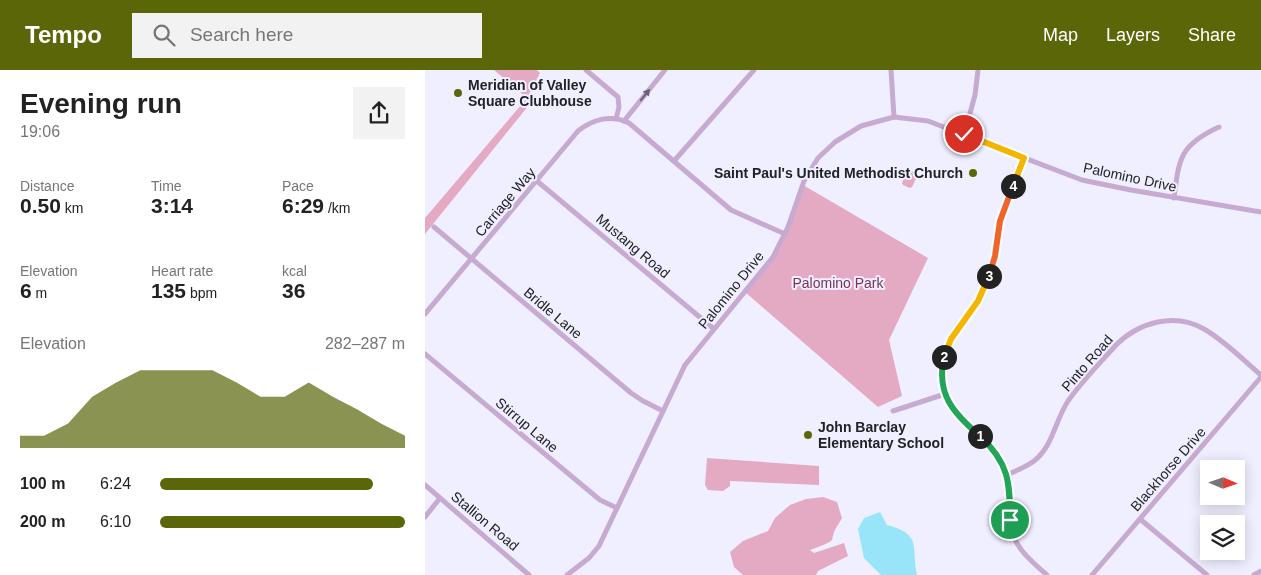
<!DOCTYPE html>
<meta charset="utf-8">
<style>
:root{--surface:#fff;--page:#f2f2f2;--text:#222;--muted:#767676;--accent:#5b6609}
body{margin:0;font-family:Arial,sans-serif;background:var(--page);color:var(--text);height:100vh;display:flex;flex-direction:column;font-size:19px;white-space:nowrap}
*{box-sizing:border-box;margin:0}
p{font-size:16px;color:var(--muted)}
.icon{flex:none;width:28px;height:28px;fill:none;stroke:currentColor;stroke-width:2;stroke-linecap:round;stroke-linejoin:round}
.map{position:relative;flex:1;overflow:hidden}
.panel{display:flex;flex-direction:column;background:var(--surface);width:425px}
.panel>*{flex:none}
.needle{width:32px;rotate:92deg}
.tools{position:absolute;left:775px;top:390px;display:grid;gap:10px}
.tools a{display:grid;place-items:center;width:45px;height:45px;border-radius:0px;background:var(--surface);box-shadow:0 2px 12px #0003;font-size:25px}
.pin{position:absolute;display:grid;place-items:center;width:42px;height:42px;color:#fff;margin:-21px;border:2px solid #fff;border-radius:50%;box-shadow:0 1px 5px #0007}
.km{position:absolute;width:25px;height:25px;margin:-12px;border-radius:50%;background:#222;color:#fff;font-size:14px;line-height:25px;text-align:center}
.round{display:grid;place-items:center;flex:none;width:52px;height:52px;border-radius:0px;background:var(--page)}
.headline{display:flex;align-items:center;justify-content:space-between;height:85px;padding:0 20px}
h1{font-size:28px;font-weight:700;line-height:38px}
.metrics{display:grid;grid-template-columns:repeat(3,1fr);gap:8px;height:85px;padding:5px 20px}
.metrics div{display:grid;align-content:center}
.metrics b{font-size:21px;font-weight:700}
.metrics small{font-size:14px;font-weight:400}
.metrics p{font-size:14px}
.chart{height:140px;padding:10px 20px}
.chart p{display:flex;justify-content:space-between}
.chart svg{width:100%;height:90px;margin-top:5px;fill:var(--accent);opacity:.7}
ul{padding:0 20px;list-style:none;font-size:16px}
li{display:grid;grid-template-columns:80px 60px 1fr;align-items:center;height:38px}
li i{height:12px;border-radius:6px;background:var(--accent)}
header{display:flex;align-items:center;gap:30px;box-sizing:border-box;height:70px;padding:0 25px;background:var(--accent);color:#fff}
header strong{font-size:24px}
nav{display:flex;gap:28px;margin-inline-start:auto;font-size:18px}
.search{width:350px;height:45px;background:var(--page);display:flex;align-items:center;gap:12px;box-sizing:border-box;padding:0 18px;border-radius:0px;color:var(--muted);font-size:19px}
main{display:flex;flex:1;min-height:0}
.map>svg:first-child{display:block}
</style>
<header>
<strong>Tempo</strong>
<div class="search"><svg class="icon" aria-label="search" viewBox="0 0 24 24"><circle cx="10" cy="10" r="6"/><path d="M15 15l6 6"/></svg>Search here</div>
<nav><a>Map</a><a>Layers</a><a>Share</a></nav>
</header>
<main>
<section class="panel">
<div class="headline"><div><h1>Evening run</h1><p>19:06</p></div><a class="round"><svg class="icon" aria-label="share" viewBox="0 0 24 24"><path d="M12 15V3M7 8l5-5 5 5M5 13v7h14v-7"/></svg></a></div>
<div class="metrics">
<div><p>Distance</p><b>0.50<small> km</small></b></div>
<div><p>Time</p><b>3:14</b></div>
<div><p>Pace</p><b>6:29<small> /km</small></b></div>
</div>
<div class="metrics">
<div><p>Elevation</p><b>6<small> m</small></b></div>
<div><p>Heart rate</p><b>135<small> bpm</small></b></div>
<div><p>kcal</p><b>36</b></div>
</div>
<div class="chart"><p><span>Elevation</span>282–287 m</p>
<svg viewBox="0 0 160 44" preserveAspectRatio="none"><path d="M0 44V38L10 38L20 32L30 19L40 12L50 6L60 6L70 6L80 6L90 12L100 19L110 19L120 12L130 19L140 25L150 32L160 38V44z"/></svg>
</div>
<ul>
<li><b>100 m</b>6:24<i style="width:87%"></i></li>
<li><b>200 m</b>6:10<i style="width:100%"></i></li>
</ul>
</section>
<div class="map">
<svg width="836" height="505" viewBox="0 0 836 505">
<rect width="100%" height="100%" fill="#efefff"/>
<g fill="#e4aac4">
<path d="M69 0H112L115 3 102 28 104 35 0 164V148L102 28Z"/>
<path d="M483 99 493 104 487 117 485 118 478 115 477 113Z"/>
<path d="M378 115 503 188 464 270 477 326 453 337 320 222 348 187Z"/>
<path d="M282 388 394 396V415L305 411V416L298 421 283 420 280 415Z"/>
<path d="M398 427 412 432 417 448C415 452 411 457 409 462 409 463 407 469 407 470 405 473 388 479 385 480L389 483 419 473 423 486 393 501 391 505H318L309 497 305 482 318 471 343 461 350 448 365 435 381 429Z"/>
</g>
<path fill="#98e5fa" d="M455 442 462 455C498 464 486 478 492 505H456L439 488 433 459 439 448Z"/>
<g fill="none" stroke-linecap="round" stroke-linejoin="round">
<g stroke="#c7aad1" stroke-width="5">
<path d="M161 0 193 27 194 37 191 49"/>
<path d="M466 0 469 47"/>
<path d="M199 51 240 0"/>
<path d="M539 65 550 25 553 0"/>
<path d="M599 88C591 109 580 130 575 151 571 171 571 192 563 210 558 221 553 231 547 241 538 256 524 267 519 285 516 297 516 310 519 322 529 355 566 367 579 399 586 417 583 432 585 451 587 476 605 490 622 505"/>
<path d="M249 91 329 0"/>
<path d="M112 111 289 259"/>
<path d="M749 128C754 88 755 75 794 57"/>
<path d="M9 157 206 323 218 331 238 341"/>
<path d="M0 244 153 61C168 49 187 44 204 53L306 140 360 164"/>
<path d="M0 284 157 415 175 430 192 438"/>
<path d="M468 341 520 324"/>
<path d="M581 405C591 401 601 397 609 391 628 376 630 351 643 331 657 311 675 293 691 275 714 252 750 242 779 259 800 271 818 290 836 305"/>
<path d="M0 415 104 505"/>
<path d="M0 447 15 428"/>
<path d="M715 449 782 505"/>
<path d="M142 505 164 488 174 476 260 295 348 187 363 157 379 111 393 88 410 72 436 56 469 47 503 51 657 110 706 120 836 142"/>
<path d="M667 505 836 307"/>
<path d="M829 505 836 501"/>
</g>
</g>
<defs><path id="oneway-solid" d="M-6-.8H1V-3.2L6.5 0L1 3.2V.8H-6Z" transform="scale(1.25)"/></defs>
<use fill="#6c5f73" href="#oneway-solid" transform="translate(220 25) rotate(-51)"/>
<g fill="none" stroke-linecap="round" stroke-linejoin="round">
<g stroke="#fff" stroke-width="10">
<path id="split-1" d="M555 366C584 393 585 412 585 450"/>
</g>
<g stroke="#fff" stroke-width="10">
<path id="split-2" d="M519 287C511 324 528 343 555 366"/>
</g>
<g stroke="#fff" stroke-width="10">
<path id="split-3" d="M519 287 526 269 553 231 564 206"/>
</g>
<g stroke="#fff" stroke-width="10">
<path id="split-4" d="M564 206 570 186 575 151 588 116"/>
</g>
<g stroke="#fff" stroke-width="10">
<path id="split-5" d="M539 64 599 88 588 116"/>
</g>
<use href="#split-1" stroke="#22a559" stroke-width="6"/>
<use href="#split-2" stroke="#22a559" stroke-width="6"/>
<use href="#split-3" stroke="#f5b400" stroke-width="6"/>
<use href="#split-4" stroke="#f0652b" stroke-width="6"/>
<use href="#split-5" stroke="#f5b400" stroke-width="6"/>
</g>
<g fill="#5b6609" stroke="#efefff" stroke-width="2">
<circle cx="33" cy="23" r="5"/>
<circle cx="548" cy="103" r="5"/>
<circle cx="383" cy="365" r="5"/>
</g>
<g text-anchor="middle" stroke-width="4" stroke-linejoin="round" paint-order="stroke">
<g font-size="14" font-weight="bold" fill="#212227" stroke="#efefff" text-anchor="start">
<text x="43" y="20">Meridian of Valley<tspan x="43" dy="16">Square Clubhouse</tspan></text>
<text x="538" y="108" text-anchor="end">Saint Paul's United Methodist Church</text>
<text x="393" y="362">John Barclay<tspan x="393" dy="16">Elementary School</tspan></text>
</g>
<g font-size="14" fill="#212227" stroke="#efefff">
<text transform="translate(705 107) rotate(12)" y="5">Palomino Drive</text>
<text transform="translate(80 132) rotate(-50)" y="5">Carriage Way</text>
<text transform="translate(208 176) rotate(40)" y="5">Mustang Road</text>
<text transform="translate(306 220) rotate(-51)" y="5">Palomino Drive</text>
<text transform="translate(128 243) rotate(40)" y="5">Bridle Lane</text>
<text transform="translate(662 293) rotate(-49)" y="5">Pinto Road</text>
<text transform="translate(102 355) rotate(40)" y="5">Stirrup Lane</text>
<text transform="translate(743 399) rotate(-49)" y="5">Blackhorse Drive</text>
<text transform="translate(60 451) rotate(40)" y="5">Stallion Road</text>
</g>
<g font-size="14" fill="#7d3359" stroke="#efefff">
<text x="413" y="218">Palomino Park</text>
</g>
</g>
</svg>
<div class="tools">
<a><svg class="needle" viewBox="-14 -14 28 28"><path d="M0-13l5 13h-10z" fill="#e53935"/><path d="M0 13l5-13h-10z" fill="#767676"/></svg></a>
<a><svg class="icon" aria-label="layers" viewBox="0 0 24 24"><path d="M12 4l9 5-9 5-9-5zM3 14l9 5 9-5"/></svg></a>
</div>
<div class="pin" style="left:585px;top:450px;background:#1e9e55"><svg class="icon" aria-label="arrive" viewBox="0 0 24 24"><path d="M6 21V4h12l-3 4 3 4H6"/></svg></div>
<div class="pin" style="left:539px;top:64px;background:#d93025"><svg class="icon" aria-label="check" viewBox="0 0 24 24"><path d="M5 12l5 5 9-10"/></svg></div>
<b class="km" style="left:555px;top:366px">1</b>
<b class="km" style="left:519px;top:287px">2</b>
<b class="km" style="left:564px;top:206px">3</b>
<b class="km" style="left:588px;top:116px">4</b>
</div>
</main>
